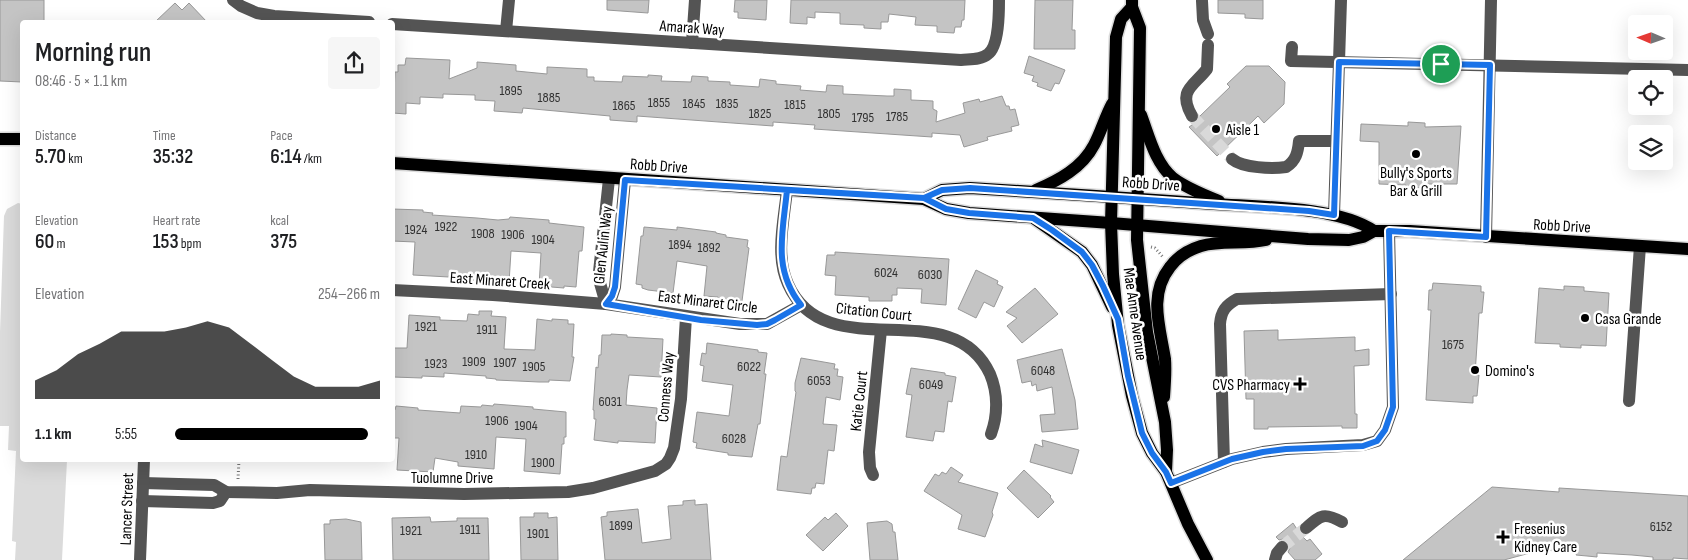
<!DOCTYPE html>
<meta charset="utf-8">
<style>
:root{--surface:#fff;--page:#f6f6f6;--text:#202124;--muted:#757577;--accent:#000}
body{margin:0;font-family:"Sofia Sans Condensed",sans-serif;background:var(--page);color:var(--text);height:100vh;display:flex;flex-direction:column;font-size:19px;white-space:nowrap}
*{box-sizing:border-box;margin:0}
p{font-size:16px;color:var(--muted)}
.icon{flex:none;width:28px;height:28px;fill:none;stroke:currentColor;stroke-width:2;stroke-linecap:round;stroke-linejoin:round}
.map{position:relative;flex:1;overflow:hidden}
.sheet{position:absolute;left:20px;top:20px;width:375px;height:442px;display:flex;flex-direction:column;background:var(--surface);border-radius:5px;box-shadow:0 5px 20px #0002}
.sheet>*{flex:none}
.needle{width:32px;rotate:272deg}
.controls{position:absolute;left:1628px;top:15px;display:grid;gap:10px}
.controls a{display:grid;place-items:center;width:45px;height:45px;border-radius:5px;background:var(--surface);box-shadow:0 5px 20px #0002;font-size:25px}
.pin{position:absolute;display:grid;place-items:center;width:42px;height:42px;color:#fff;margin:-21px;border:2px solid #fff;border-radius:50%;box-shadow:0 1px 5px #0007}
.round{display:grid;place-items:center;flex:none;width:52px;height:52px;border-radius:5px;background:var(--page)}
.overview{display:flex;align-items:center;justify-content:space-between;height:85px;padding:0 15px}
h1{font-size:28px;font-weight:600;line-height:38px}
.metrics{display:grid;grid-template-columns:repeat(3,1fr);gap:8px;height:85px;padding:5px 15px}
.metrics div{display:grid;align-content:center}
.metrics b{font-size:21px;font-weight:600}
.metrics small{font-size:14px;font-weight:400}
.metrics p{font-size:14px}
.chart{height:140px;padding:10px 15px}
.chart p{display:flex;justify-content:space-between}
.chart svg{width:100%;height:90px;margin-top:5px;fill:var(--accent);opacity:.7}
ul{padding:0 15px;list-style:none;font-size:16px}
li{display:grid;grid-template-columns:80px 60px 1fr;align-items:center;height:38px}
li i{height:12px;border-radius:6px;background:var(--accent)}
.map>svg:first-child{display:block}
</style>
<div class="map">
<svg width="1688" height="560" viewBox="0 0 1688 560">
<rect width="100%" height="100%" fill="#fff"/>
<path fill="#dbdbdb" d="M18 203 22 204V460H67L62 560H15L16 542 12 541 16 451 8 450 9 426H0V332L4 216 7 209Z"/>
<g fill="#c4c4c4" stroke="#989898">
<path d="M0 0H44V22H22V82L0 81Z"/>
<path d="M607 0H649L648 13 607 10Z"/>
<path d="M735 0H767L766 20 738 18V12H734Z"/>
<path d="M791 0H965L964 20H962L961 27H955L954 33 937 32V26L915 25 916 17 889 14 888 22H881V29L864 28V25L840 24V13L815 12V18L807 17V24L790 23Z"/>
<path d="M1035 0H1073L1072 30H1075V49H1034Z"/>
<path d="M1218 0H1263V19L1245 18V14L1218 13Z"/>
<path d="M175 3 182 10 189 3 207 22H155Z"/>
<path d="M1029 56 1065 70 1059 84 1055 83 1051 91 1037 86 1038 83 1032 81 1034 76 1024 73Z"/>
<path d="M406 58 450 60 449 79 477 68V62L516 65V71L547 74V67L587 69V77H594V81L622 82 623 76 648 77V75L662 76 661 81 691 82 692 76 708 77V81L730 82V85L759 87 760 79 776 81V84L801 86 800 90 826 92 827 85 843 86V94L887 96H894V89L911 90V100L933 101V109L937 111 936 122 965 113 963 103 979 99 980 102 1002 96 1006 106H1009L1010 110 1015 109 1019 125 1011 127 1012 131 987 137 988 140 964 147 960 135 932 133V137L814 129 815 125 773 122V126L637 116V122L610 120V116L523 108 522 113 494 111 495 101 475 100V95L443 94V98L420 97V104L406 103V114L393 113 395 72H398V65H405Z"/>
<path d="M1246 66H1269L1285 82 1284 104 1264 123 1258 116 1217 156 1189 127 1198 121 1200 116 1230 87 1227 84Z"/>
<path d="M1408 122 1425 123V127L1461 126 1457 184H1424V188H1406V185L1379 184V142L1360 141 1361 124 1408 126Z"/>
<path d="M392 209 423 210V212L433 213 432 215 477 218 498 220 509 219 510 217 549 220V223L584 227 582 251H579L576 287 564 286V288L539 286 541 253 511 251 509 283 473 280V276L449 275V277L413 275 415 242 392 241Z"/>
<path d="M644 227 677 230V227L716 232V233L726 235V237L748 240 747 247 749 248 742 301 717 300 718 297 704 296 707 266 677 261 673 293 648 290 642 288V285L636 284 641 236H643Z"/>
<path d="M835 252 949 259 946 305 921 303 922 289 897 288V295H892V301H869V297L835 295 836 276 825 275 827 255H835Z"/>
<path d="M976 270 998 281 997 284 1003 287 994 307 984 302 976 318 958 309Z"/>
<path d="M1433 283 1481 286V292H1484L1482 313H1479L1475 375H1479L1477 396H1473V403L1426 400 1431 310H1428L1429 290H1432Z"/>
<path d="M1564 286 1584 287V291L1609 293 1606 346 1581 345V348L1560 347V344L1535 343 1539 288 1564 290Z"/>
<path d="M1035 288 1058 314 1022 343 1007 326 1017 318 1006 312Z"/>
<path d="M479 311H492L491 316 506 317 504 349 535 350 537 319 552 321V319L568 320V324H574L572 357H574L570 381 549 380V382H539L496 380V379L486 378V376L444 373V377L422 376V378L393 377 392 348H407L409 315 440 317V320L467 321 468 314 479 315Z"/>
<path d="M1278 330V340L1355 337V351L1369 349V365L1354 366 1355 414H1357V428H1342V426L1268 427V429H1254V399H1246L1244 331Z"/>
<path d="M611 334 627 335V337L663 339 661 377 629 375 627 390 626 405 657 408 655 443 618 441V443L594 440 596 419H594V410H593L596 367 598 368 599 355H601L602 335H611Z"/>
<path d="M707 343 758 350V352L767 353 764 374H766L760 424H758L752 457 728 455V453L696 448 697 443 693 442 697 412 729 416 733 385 702 381 704 366 700 365 702 353 706 354Z"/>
<path d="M1062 349 1075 400 1078 429 1042 432 1040 415 1055 414 1052 387 1037 391 1036 384 1032 386 1031 381 1022 383 1017 360Z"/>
<path d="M801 358 835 364 834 369H838L837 376 843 377 840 400 826 397 823 424 837 425 834 451 828 450 824 484 816 483 815 488H812L811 494 777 490 781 456 787 457 796 392 795 391V383Z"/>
<path d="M911 368 945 373V375L956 377 952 402 948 401 944 432 935 431 933 441 906 437 912 395 906 394Z"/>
<path d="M494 404 533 407V409L566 412V437H564V444H562L560 474 524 471 526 439 496 437 494 469 458 466V462L435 458 433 472 397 470 399 438H392V409L395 410 396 406 418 408V410L460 413 461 406 481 407 482 405 493 406Z"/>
<path d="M1042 440 1079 450 1072 474 1030 462 1035 444 1043 447Z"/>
<path d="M951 467 963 475 958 482 998 493 992 512 993 515 985 537 958 529 962 515 924 491 935 474 939 476 942 472 946 474Z"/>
<path d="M1024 470 1051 496 1050 497 1054 502 1038 518 1007 488Z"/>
<path d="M1492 487 1559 492V488L1688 496V559L1673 558V560H1653V557L1632 555 1597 553V557L1587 556 1576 555 1577 552 1541 550 1540 553H1530L1504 560H1403Z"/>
<path d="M695 500V505L707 504 711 560H605L601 517 607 516V512L638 509 642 543 671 539 668 506 683 505V501Z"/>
<path d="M534 513H548V518L557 517 558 560H521L520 517H534Z"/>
<path d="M836 513 848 526 823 551 806 535 825 517 828 520Z"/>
<path d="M430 517 431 522 457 521V518H488L489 560H393L392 518Z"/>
<path d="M346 519 361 522 362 560H325L324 524H330V520Z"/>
<path d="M887 521 892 524 893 532H895L898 560H870L867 523Z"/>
<path d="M1293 523 1300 534 1307 541 1310 539 1322 554 1315 560H1295L1288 552 1290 548 1288 541 1283 539 1279 540 1276 537Z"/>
</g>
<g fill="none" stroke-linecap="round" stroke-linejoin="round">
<g stroke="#d9d9d9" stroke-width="12" stroke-dasharray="12 6" stroke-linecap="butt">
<path d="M1192 116 1232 159"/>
<path d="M1282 547 1306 528"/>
</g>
<g stroke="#dbdbdb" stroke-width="15">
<g id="major">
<path d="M1132 1V7L1140 28 1137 240 1147 332 1165 422 1167 450 1166 472"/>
<path d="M1132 7 1121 19 1116 37 1111 223 1113 274 1118 325 1132 396 1142 433 1152 453 1166 472 1188 524 1207 560"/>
<path d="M1141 115C1149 136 1155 163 1173 178 1186 188 1204 195 1219 201"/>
<path d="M0 139H22"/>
<path d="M392 163 924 199 946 209 969 213 1111 223 1308 239 1349 240 1363 237 1374 231H1410L1688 249"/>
<path d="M1036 190C1059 180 1082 168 1094 145 1101 132 1105 117 1112 104"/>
<path d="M924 199 942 190 970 188C1051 193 1133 198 1214 204 1258 207 1338 206 1374 231"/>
<path d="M1035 219 1082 252 1092 265 1112 307"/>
<path d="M1164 397C1165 384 1166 371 1165 359 1160 327 1148 295 1170 267 1178 256 1188 250 1201 246 1222 240 1244 245 1266 240"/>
</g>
</g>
<g stroke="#767676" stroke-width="3" stroke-dasharray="1 2.5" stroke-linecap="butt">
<path d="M1151 247 1155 248 1163 257"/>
<path d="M238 479 239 460"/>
</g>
<g stroke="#545454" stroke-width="12">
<path d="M233 0 241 6 257 13 274 16 369 22"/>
<path d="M1202 1 1203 20 1208 34"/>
<path d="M392 24 961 60C970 59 981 60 988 54 999 46 999 12 999 0"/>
<path d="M506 31 509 0"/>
<path d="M692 43 695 0"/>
<path d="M1292 47 1291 61 1688 70"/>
<path d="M1192 116C1177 90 1194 86 1207 69L1208 45"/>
<path d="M1232 159C1243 168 1272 169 1286 167 1296 161 1298 152 1299 141H1336"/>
<path d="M787 190C784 220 775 256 788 284 826 370 951 290 990 374 998 393 998 415 991 434"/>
<path d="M1334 215 1341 0"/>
<path d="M1486 237 1491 0"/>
<path d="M392 290 493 295 606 304 740 324H767L801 305"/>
<path d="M606 304 612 296 615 287 625 180"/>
<path d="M606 304 600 283 599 272 609 179"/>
<path d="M1629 401 1640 246"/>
<path d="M1224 462 1220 324C1221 311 1226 305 1237 299L1391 294"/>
<path d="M873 475 870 468 869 452 881 330"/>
<path d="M143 483 214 485 226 492 277 493 310 490 464 494 568 492 593 488 655 471 666 464 670 458 674 448 681 399 686 317"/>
<path d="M1171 483 1232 459 1263 452 1286 449 1363 445 1377 441 1385 430 1393 407 1389 231"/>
<path d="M142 501 213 503 220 501 226 492"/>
<path d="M1306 528C1321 515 1324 512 1342 522"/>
<path d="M140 560 144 460"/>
<path d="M1275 560 1277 553 1282 547"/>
</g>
<use href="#major" stroke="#000" stroke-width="12"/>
</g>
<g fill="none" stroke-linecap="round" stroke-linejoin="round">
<g stroke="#fff" stroke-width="10">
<path id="route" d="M1441 64 1339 62 1334 215 1309 211 970 188 942 190 924 198 625 180 615 287 612 296 606 304 701 320 757 325 767 324 775 320 801 305C772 269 783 232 787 190L924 198 946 209 969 213 1033 218 1052 230 1082 252 1092 265 1103 286 1118 319 1128 376 1142 433 1152 453 1166 472 1171 483 1232 459 1263 452 1286 449 1363 446 1377 441 1385 430 1393 407 1389 231 1486 237 1490 65 1441 64"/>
</g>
<use href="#route" stroke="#1a73e8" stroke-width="6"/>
</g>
<g fill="#000" stroke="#fff" stroke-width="2">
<circle cx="1216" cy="129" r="5"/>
<circle cx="1416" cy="154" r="5"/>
<circle cx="1585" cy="318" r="5"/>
<circle cx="1475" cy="370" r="5"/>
<path d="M1297.5 376.5h5v5h5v5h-5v5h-5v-5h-5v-5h5z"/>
<path d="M1500.5 529.5h5v5h5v5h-5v5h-5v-5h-5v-5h5z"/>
</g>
<g text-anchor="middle" stroke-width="5" stroke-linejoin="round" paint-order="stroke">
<g font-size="14" fill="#313131">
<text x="511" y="95">1895</text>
<text x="549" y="102">1885</text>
<text x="659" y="107">1855</text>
<text x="694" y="108">1845</text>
<text x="727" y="108">1835</text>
<text x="795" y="109">1815</text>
<text x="624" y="110">1865</text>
<text x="760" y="118">1825</text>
<text x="829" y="118">1805</text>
<text x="897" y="121">1785</text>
<text x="863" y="122">1795</text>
<text x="446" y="231">1922</text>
<text x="416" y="234">1924</text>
<text x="483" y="238">1908</text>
<text x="513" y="239">1906</text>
<text x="543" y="244">1904</text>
<text x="680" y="249">1894</text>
<text x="709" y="252">1892</text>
<text x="886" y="277">6024</text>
<text x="930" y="279">6030</text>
<text x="426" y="331">1921</text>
<text x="487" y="334">1911</text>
<text x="1453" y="349">1675</text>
<text x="474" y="366">1909</text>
<text x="505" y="367">1907</text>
<text x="436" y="368">1923</text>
<text x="534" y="371">1905</text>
<text x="749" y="371">6022</text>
<text x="1043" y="375">6048</text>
<text x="819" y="385">6053</text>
<text x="931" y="389">6049</text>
<text x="610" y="406">6031</text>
<text x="497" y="425">1906</text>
<text x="526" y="430">1904</text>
<text x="734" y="443">6028</text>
<text x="476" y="459">1910</text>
<text x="543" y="467">1900</text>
<text x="621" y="530">1899</text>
<text x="1661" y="531">6152</text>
<text x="470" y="534">1911</text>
<text x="411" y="535">1921</text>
<text x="538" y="538">1901</text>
</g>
<g font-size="16" fill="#000" stroke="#fff">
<text transform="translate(692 27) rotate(4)" y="6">Amarak Way</text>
<text transform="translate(659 165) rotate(4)" y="6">Robb Drive</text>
<text transform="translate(1151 183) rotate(4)" y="6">Robb Drive</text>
<text transform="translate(1562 225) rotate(3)" y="6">Robb Drive</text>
<text transform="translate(602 245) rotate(-84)" y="6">Glen Aulin Way</text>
<text transform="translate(500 280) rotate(4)" y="6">East Minaret Creek</text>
<text transform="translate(708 301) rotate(7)" y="6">East Minaret Circle</text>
<text transform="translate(874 311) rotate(6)" y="6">Citation Court</text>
<text transform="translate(1136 314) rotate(82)" y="6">Mae Anne Avenue</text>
<text transform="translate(665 387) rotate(-85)" y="6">Conness Way</text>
<text transform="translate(858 401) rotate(-84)" y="6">Katie Court</text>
<text x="452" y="483">Tuolumne Drive</text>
<text transform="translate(126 509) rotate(-88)" y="6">Lancer Street</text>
</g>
<g font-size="16" fill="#000" stroke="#fff" text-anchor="start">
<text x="1226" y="135">Aisle 1</text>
<text x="1416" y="178" text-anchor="middle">Bully's Sports<tspan x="1416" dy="18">Bar &amp; Grill</tspan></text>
<text x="1595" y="324">Casa Grande</text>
<text x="1485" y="376">Domino's</text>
<text x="1290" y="390" text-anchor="end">CVS Pharmacy</text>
<text x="1514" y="534">Fresenius<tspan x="1514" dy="18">Kidney Care</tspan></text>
</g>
</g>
</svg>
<div class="controls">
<a><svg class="needle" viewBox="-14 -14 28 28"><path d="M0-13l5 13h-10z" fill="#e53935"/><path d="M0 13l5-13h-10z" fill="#757577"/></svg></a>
<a><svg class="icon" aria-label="locate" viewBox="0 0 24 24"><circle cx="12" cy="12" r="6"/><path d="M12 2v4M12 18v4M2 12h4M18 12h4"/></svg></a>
<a><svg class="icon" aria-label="layers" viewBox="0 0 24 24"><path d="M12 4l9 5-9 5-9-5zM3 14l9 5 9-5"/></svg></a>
</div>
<div class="pin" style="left:1441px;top:64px;background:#1e9e55"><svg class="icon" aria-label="arrive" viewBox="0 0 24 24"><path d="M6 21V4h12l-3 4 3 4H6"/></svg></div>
<section class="sheet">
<div class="overview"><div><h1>Morning run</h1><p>08:46 · 5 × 1.1 km</p></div><a class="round"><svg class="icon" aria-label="share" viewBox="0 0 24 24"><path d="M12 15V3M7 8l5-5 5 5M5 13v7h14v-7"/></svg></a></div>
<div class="metrics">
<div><p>Distance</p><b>5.70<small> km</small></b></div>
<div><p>Time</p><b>35:32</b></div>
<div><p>Pace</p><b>6:14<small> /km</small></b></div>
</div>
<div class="metrics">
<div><p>Elevation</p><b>60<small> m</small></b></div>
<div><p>Heart rate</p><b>153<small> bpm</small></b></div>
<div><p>kcal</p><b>375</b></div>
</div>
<div class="chart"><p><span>Elevation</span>254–266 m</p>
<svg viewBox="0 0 160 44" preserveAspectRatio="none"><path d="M0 44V35L10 30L20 22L30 17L40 11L50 11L60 11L70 9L80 6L90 9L100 17L110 25L120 33L130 38L140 38L150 38L160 35V44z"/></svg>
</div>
<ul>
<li><b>1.1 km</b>5:55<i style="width:94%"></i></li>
</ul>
</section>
</div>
